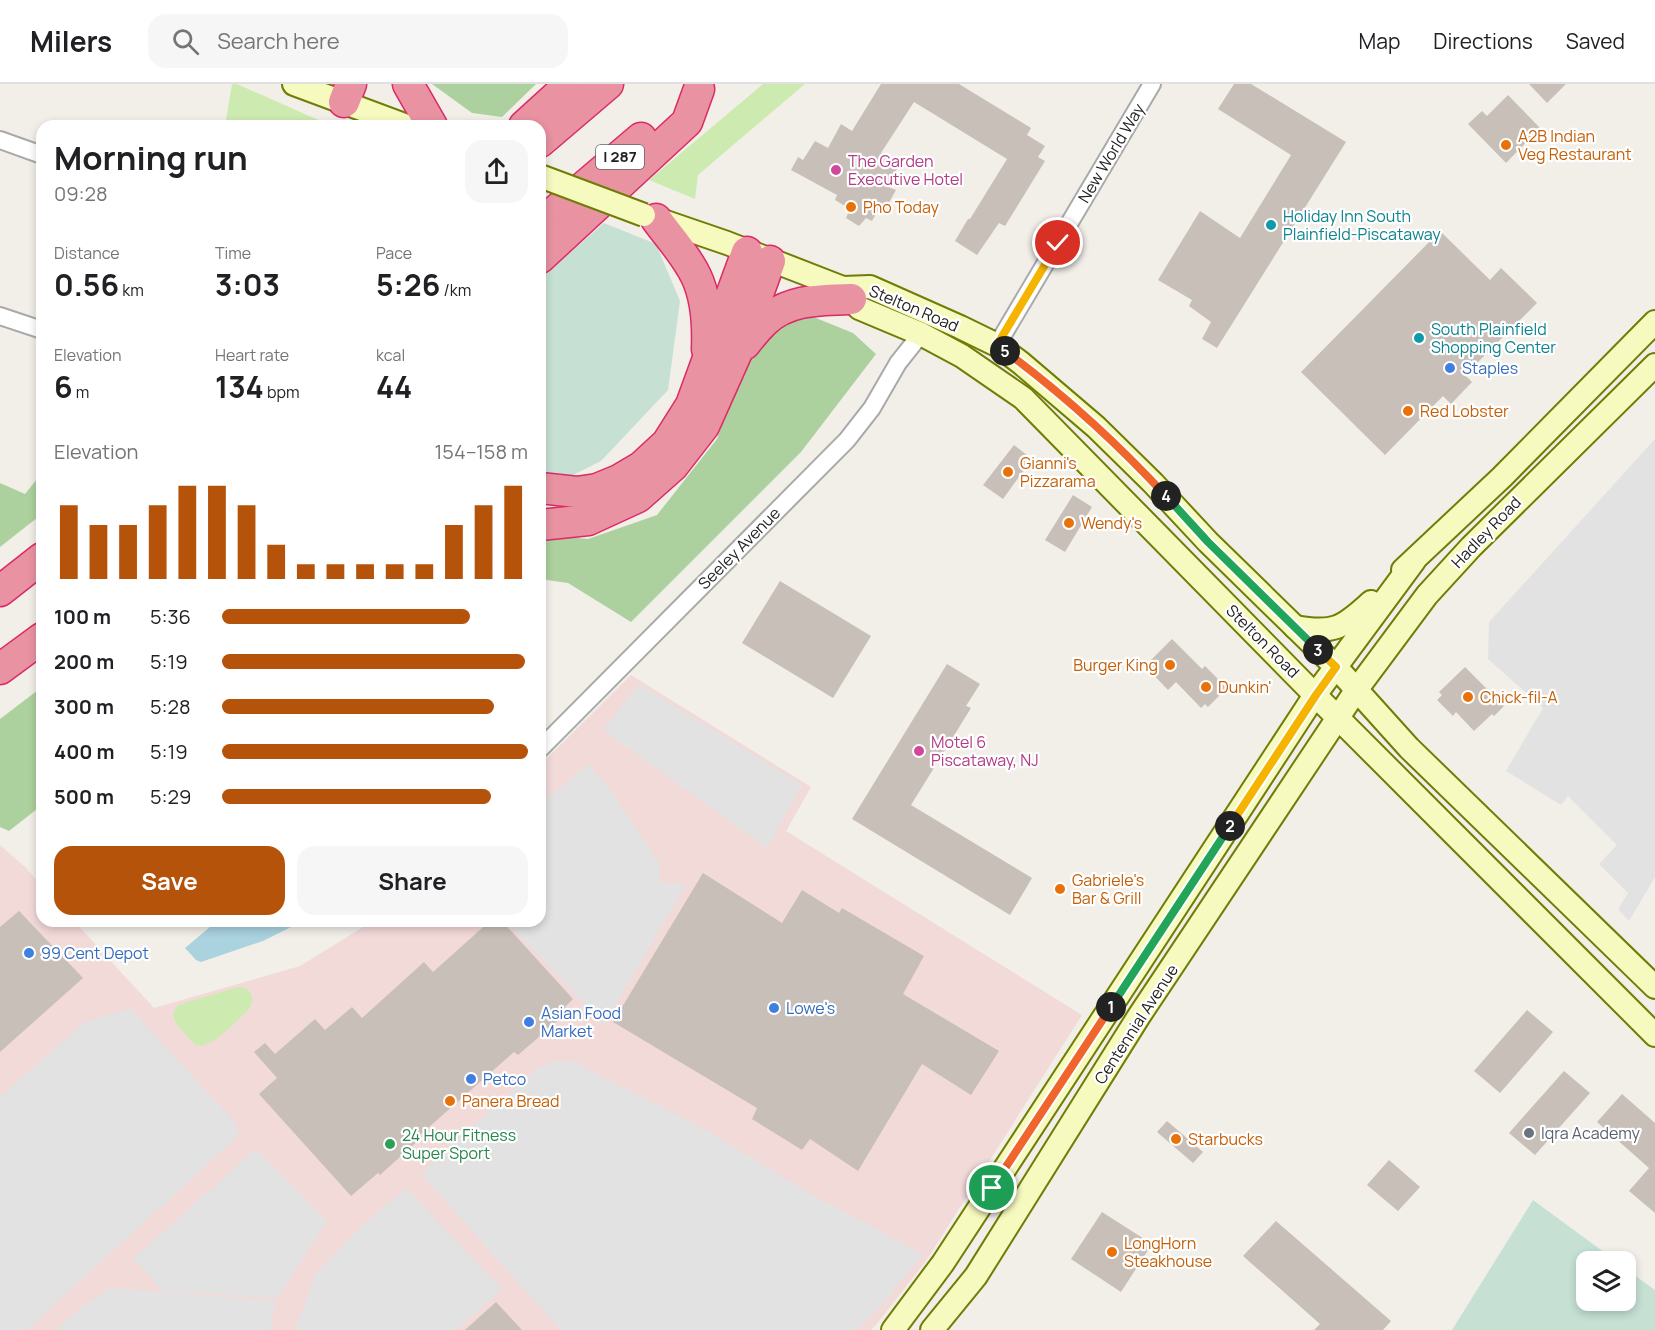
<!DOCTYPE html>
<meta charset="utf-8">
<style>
:root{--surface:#fff;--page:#f6f6f6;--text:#202124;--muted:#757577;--line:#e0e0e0;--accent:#b45309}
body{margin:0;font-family:Manrope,sans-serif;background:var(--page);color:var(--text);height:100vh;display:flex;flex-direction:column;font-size:22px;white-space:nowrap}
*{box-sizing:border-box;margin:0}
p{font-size:20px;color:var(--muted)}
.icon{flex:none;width:33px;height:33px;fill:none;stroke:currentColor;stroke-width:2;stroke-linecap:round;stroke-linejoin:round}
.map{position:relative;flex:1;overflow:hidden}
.panel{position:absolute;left:36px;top:36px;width:510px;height:807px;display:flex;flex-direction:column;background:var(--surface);border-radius:18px;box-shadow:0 3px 9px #0003}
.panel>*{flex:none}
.fabs{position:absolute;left:1576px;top:1167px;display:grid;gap:12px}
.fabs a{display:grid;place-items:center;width:60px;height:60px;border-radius:12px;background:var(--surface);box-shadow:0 3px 9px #0003;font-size:30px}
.pin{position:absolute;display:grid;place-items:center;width:51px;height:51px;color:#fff;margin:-26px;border:3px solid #fff;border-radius:50%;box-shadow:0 2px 6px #0007}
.km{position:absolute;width:30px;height:30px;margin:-15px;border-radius:50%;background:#222;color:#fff;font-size:16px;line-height:30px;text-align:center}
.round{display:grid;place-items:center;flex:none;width:63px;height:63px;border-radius:18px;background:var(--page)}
.summary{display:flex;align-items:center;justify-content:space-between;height:102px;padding:0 18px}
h1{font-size:33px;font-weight:700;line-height:45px}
.metrics{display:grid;grid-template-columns:repeat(3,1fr);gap:9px;height:102px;padding:6px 18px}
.metrics div{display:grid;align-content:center}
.metrics b{font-size:30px;font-weight:700}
.metrics small{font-size:16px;font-weight:400}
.metrics p{font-size:16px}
.chart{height:168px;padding:12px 18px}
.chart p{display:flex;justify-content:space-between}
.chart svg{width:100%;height:108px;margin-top:6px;stroke:var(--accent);stroke-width:6}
.primary-button{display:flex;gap:12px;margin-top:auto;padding:12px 18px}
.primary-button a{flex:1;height:69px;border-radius:18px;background:var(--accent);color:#fff;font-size:24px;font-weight:700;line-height:69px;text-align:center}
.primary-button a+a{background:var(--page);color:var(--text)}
ul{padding:0 18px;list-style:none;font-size:20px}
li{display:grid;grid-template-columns:96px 72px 1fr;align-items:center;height:45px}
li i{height:15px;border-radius:8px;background:var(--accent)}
header{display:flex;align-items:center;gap:36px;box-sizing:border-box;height:84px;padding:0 30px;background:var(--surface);border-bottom:2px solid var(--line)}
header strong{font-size:28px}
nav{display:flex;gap:33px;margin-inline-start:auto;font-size:21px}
.search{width:420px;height:54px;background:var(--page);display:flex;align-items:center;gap:15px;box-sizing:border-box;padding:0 21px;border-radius:18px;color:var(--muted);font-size:22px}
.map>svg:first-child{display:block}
</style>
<header>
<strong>Milers</strong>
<div class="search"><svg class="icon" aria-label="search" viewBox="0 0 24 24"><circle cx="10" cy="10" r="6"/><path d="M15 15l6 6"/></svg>Search here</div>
<nav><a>Map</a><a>Directions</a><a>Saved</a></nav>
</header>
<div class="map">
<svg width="1655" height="1246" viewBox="0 0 1655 1246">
<rect width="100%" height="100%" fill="#f2efe9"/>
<path fill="#f2dad9" d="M631 591 811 703 786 747 1082 931 926 1177 876 1241 871 1246H0V761L26 784 42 802V837H74L154 924 300 882 360 845 370 837H540V681Z"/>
<g fill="#cdebb0">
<path d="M232 0H237L332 42H225Z"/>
<path d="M763 0H805L698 91 695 115 649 96Z"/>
<path d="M238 903C251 903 256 914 249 925 237 936 212 966 196 961 186 951 161 931 181 920Z"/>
</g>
<g fill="#add19e">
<path d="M432 0H536L502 33 472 29Z"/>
<path d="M811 232 853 249 876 270 801 368 631 538 568 499 540 495V450L588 455 657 431 717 355 745 278 777 242Z"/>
<path d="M42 389V430L0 463V399L25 410Z"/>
<path d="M42 603V648L36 654 37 725 9 747 0 743V635Z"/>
</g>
<g fill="#c6e0d4">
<path d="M604 139 656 160 680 217 668 306 601 377 569 393 540 388V195Z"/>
<path d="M1533 1116 1616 1177 1587 1178V1216H1626V1185L1655 1206V1246H1452Z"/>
</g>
<g fill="#e2e2e2">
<path d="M1655 355V793L1629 837 1618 825 1628 809 1599 780 1617 761 1568 712 1561 721 1506 687 1543 624 1488 575 1489 538Z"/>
<path d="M639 600 802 701 767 764 603 646Z"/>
<path d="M589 680 609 704 660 780 659 799 686 800 604 941 506 837H540V721Z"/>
<path d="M131 925 236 1040 238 1052 27 1246H0V1012L85 938Z"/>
<path d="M553 977H572L706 1046 812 1111 923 1170 884 1218 857 1246H561L422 1091 430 1080 537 985Z"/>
<path d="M256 1065 327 1137 277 1214 163 1207 133 1175Z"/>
<path d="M406 1104 502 1205 457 1246H295L316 1189 363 1141Z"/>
<path d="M111 1204 276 1217 270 1246H55L83 1222Z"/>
</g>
<path fill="#aad3df" d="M217 837H303L263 857 201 878 196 876 185 864Z"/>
<g fill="#c7bfb8">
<path d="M881 0H959L1031 44 1027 51 1045 62 1038 73 1045 77 1005 142 999 139 977 171 955 157 968 135H970L1007 75 914 18 881 69 889 73 884 79 897 85 886 102 896 106 882 131 877 128 872 137 866 134 859 142 846 134 850 125 835 116 837 111 791 86 798 73 803 76 815 57 828 64 841 40 852 47Z"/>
<path d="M1234 0H1251L1346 58 1217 264 1202 255 1211 238 1189 222 1192 216 1158 196 1200 127 1240 154 1291 71 1218 25Z"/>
<path d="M1529 0H1566L1547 19Z"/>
<path d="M1508 11 1540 44 1506 79 1468 40 1482 27 1487 32Z"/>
<path d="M1440 147 1490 196 1501 184 1537 219 1465 291 1472 298 1451 320 1443 312 1385 371 1301 288Z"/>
<path d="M1014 361 1032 375 1003 415 983 401Z"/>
<path d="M1073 411 1092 423 1065 468 1045 456Z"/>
<path d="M780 497 871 552 833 614 742 559Z"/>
<path d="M1172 555 1202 585 1205 582 1227 604 1208 623 1205 620 1201 624 1176 598 1168 606 1145 582Z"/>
<path d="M947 580 980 600 966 622 971 624 911 721 1032 794 1010 831 852 735Z"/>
<path d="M1465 583 1504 622 1494 632 1492 630 1474 647 1456 628 1453 632 1437 616 1442 611 1439 608Z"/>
<path d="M703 789 782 839 802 806 839 829 842 824 924 872 903 910 999 967 971 1011 922 980 858 1087 810 1055 802 1066 752 1035 757 1024 613 938Z"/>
<path d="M19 827 83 894 0 968V843Z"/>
<path d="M490 837H502L573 915 565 923 569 927 518 971 514 968 420 1051 422 1053 380 1091 378 1089 351 1112 259 1010 277 994 254 968 265 959 275 970 315 935 325 946 352 923 362 934 424 878 433 888Z"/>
<path d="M1527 926 1553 948 1500 1009 1474 987Z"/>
<path d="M1564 987 1590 1009 1535 1071 1509 1049Z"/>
<path d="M1622 1010 1655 1039V1129L1629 1107 1649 1084 1597 1038Z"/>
<path d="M1167 1037 1203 1068 1193 1079 1157 1048Z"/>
<path d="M1389 1076 1420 1103 1398 1127 1367 1101Z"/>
<path d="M1102 1128 1152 1160 1121 1208 1071 1175Z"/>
<path d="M1276 1137 1391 1237 1383 1246H1314L1320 1240 1243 1172Z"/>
<path d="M496 1218 522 1246H465Z"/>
</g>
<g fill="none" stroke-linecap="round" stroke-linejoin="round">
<g stroke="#a9a9a9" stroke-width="20">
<g id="street">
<path d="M0 56 42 71"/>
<path d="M0 232 42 246"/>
<path d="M997 261 1152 0"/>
<path d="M540 665 847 356 872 324 898 279 921 250"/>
</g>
</g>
<g stroke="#707d05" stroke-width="26">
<g id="secondary">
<path d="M294 0 407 42"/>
<path d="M654 134 727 159 843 204 870 203 960 243 997 261 1021 279 1096 343 1153 399 1208 458 1336 583 1409 664 1655 903"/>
<path d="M843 204 859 224 921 250 962 272 1023 314 1315 611 1655 951"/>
<path d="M1403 486 1502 393 1655 238"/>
<path d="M1295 543C1334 550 1343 544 1371 518"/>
<path d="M893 1246 943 1179 1315 611 1414 477"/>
<path d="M932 1246 976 1192 1139 932 1357 605 1427 511 1471 463 1655 281"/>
</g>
</g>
<g stroke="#dc2a67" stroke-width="33">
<g id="highway">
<path d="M408 0 432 42"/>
<path d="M344 18 351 0"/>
<path d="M524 42 570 0"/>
<path d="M540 58 608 0"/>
<path d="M656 135C669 153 686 171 696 192 706 213 708 241 707 265"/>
<path d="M540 140 641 54"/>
<path d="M540 174 687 38 699 5"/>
<path d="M745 260C751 252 757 245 764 238 788 215 820 216 851 215"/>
<path d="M540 404 577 408 597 405 619 396 641 383 667 359 691 321 747 168"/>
<path d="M540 441 588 436 638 413 673 382 704 342 737 268 770 177"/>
<path d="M0 507 42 474"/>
<path d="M0 585 42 554"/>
</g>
</g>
<use href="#street" stroke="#fff" stroke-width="16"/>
<use href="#secondary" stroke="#f7fabf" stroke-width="22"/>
<use href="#highway" stroke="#e892a2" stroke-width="30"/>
<g stroke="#707d05" stroke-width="26" stroke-linecap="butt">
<path id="secondary-bridge" d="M540 92 644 131"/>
</g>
<use href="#secondary-bridge" stroke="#f7fabf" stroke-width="22"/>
</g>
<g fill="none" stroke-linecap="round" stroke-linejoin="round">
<g stroke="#fff" stroke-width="12">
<path id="split-1" d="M992 1104 1111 923"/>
</g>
<g stroke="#fff" stroke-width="12">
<path id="split-2" d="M1111 923 1230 742"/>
</g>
<g stroke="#fff" stroke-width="12">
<path id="split-3" d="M1230 742 1316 611 1336 583 1318 566"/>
</g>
<g stroke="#fff" stroke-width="12">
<path id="split-4" d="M1166 412 1208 458 1318 566"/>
</g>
<g stroke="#fff" stroke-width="12">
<path id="split-5" d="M1005 267C1063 310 1117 359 1166 412"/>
</g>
<g stroke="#fff" stroke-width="12">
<path id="split-6" d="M1005 267 997 261 1058 159"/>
</g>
<use href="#split-1" stroke="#f0652b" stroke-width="8"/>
<use href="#split-2" stroke="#22a559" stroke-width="8"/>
<use href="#split-3" stroke="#f5b400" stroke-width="8"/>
<use href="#split-4" stroke="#22a559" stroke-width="8"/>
<use href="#split-5" stroke="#f0652b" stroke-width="8"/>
<use href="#split-6" stroke="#f5b400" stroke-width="8"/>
</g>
<g fill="#e8710a" stroke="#fff" stroke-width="2">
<circle cx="1506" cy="61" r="6"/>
<circle cx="851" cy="123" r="6"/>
<circle cx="1408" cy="327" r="6"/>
<circle cx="1008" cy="388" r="6"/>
<circle cx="1069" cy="439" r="6"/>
<circle cx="1170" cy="581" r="6"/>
<circle cx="1206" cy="603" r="6"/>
<circle cx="1468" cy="613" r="6"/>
<circle cx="1060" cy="805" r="6"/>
<circle cx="450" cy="1017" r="6"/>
<circle cx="1176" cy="1055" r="6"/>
<circle cx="1112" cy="1168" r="6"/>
</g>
<g fill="#d1479c" stroke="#fff" stroke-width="2">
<circle cx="836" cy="86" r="6"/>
<circle cx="919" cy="667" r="6"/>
</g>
<g fill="#0f9aa8" stroke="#fff" stroke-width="2">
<circle cx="1271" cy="141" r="6"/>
<circle cx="1419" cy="254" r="6"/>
</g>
<g fill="#3f7fe0" stroke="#fff" stroke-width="2">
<circle cx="1450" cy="284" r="6"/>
<circle cx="29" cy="869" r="6"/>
<circle cx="774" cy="924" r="6"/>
<circle cx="529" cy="938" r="6"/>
<circle cx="471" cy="995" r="6"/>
</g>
<circle fill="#6b7280" stroke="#fff" stroke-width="2" cx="1529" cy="1049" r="6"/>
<circle fill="#2e9e5b" stroke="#fff" stroke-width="2" cx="390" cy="1060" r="6"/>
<g text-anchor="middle" stroke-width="4.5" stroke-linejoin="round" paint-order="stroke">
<rect fill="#fff" stroke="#646464" stroke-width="1.5" x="596" y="61" width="48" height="24" rx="4.5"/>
<g font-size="15" font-weight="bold" fill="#222">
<text x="620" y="78">I 287</text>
</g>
<g font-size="16" fill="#c56008" stroke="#fff" text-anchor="start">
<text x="1518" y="58">A2B Indian<tspan x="1518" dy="18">Veg Restaurant</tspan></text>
<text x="863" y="129">Pho Today</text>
<text x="1420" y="333">Red Lobster</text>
<text x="1020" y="385">Gianni's<tspan x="1020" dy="18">Pizzarama</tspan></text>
<text x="1081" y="445">Wendy's</text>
<text x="1158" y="587" text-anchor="end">Burger King</text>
<text x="1218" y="609">Dunkin'</text>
<text x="1480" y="619">Chick-fil-A</text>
<text x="1072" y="802">Gabriele's<tspan x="1072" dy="18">Bar &amp; Grill</tspan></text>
<text x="462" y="1023">Panera Bread</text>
<text x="1188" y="1061">Starbucks</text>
<text x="1124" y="1165">LongHorn<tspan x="1124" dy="18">Steakhouse</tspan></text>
</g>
<g font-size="16" fill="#222" stroke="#fff">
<text transform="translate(1111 69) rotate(-59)" y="6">New World Way</text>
<text transform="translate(914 224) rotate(23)" y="6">Stelton Road</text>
<text transform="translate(1486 448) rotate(-46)" y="6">Hadley Road</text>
<text transform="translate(739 464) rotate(-45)" y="6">Seeley Avenue</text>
<text transform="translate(1263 557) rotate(45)" y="6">Stelton Road</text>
<text transform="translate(1136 940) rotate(-57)" y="6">Centennial Avenue</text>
</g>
<g font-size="16" fill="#b23c85" stroke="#fff" text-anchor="start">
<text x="848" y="83">The Garden<tspan x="848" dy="18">Executive Hotel</tspan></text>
<text x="931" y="664">Motel 6<tspan x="931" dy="18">Piscataway, NJ</tspan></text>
</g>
<g font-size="16" fill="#0d838f" stroke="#fff" text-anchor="start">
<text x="1283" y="138">Holiday Inn South<tspan x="1283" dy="18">Plainfield-Piscataway</tspan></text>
<text x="1431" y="251">South Plainfield<tspan x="1431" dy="18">Shopping Center</tspan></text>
</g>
<g font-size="16" fill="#366cbe" stroke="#fff" text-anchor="start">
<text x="1462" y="290">Staples</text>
<text x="41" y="875">99 Cent Depot</text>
<text x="786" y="930">Lowe's</text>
<text x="541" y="935">Asian Food<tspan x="541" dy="18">Market</tspan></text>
<text x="483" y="1001">Petco</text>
</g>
<g font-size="16" fill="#5b616d" stroke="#fff" text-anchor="start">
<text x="1541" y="1055">Iqra Academy</text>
</g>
<g font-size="16" fill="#27864d" stroke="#fff" text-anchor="start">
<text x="402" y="1057">24 Hour Fitness<tspan x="402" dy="18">Super Sport</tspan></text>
</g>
</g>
</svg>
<div class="fabs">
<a><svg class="icon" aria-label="layers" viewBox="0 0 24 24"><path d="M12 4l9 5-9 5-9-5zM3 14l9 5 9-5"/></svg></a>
</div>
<div class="pin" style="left:992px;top:1104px;background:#1e9e55"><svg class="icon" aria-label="arrive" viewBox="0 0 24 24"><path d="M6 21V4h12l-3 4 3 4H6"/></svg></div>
<div class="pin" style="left:1058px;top:159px;background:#d93025"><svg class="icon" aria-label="check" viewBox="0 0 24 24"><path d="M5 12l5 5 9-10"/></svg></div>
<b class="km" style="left:1111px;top:923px">1</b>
<b class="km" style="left:1230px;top:742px">2</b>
<b class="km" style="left:1318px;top:566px">3</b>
<b class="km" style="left:1166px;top:412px">4</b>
<b class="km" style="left:1005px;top:267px">5</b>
<section class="panel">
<div class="summary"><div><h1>Morning run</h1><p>09:28</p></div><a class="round"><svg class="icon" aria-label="share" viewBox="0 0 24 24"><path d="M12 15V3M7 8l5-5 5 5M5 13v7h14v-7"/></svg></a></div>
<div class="metrics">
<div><p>Distance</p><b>0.56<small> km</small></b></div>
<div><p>Time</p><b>3:03</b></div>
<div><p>Pace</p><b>5:26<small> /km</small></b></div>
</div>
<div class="metrics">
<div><p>Elevation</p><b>6<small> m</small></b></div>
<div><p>Heart rate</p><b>134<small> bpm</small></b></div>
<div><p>kcal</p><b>44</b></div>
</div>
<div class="chart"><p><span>Elevation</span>154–158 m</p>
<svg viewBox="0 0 160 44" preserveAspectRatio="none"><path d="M5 44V14M15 44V22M25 44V22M35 44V14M45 44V6M55 44V6M65 44V14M75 44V30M85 44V38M95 44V38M105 44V38M115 44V38M125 44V38M135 44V22M145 44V14M155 44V6"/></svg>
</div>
<ul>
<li><b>100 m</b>5:36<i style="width:81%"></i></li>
<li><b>200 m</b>5:19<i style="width:99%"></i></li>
<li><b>300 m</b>5:28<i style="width:89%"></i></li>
<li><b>400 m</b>5:19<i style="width:100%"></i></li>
<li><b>500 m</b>5:29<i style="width:88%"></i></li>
</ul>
<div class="primary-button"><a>Save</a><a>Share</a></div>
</section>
</div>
